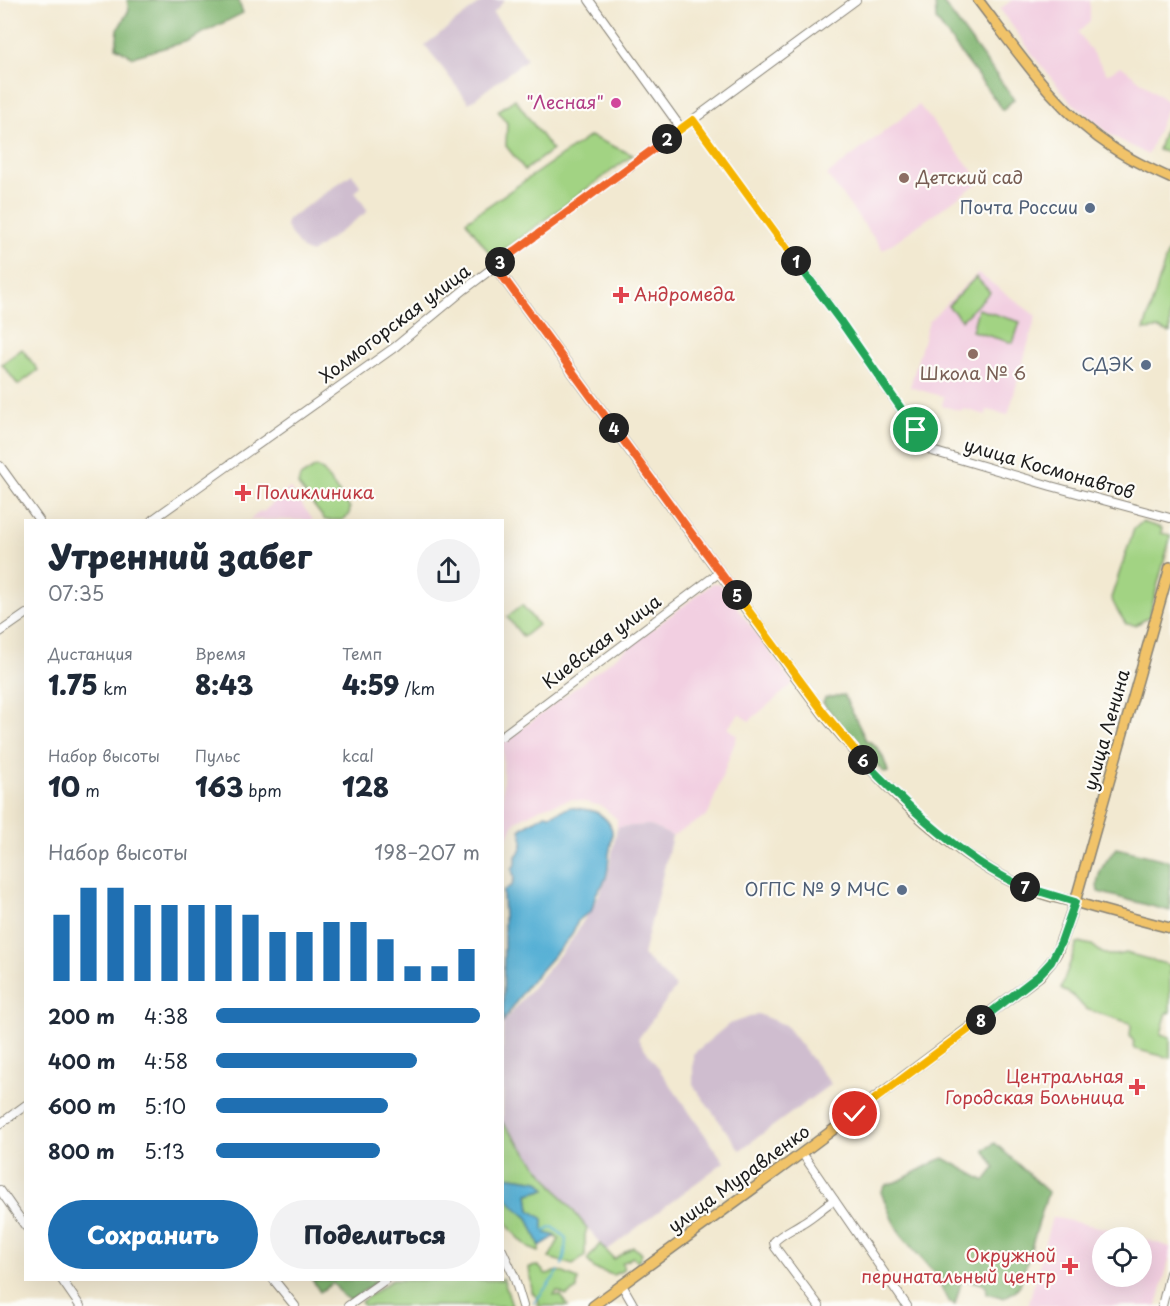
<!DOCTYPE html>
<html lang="ru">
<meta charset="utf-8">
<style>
:root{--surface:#fff;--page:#f2f2f3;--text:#1f2937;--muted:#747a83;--accent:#1f6fb2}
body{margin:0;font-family:"Playpen Sans",sans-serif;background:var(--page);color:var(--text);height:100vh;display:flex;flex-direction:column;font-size:22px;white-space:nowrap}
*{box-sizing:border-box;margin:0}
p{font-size:20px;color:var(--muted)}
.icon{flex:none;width:33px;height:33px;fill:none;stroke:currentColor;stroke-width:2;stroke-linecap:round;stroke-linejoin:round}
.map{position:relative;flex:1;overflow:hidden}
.side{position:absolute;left:24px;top:519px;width:480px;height:762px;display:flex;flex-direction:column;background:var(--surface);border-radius:0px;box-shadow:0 6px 24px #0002}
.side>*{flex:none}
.tools{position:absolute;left:1092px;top:1227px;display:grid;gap:12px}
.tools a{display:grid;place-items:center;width:60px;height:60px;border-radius:50%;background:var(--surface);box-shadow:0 6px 24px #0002;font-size:30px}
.pin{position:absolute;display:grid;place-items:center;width:51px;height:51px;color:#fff;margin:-26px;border:3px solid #fff;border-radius:50%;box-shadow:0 2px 6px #0007}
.km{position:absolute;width:30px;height:30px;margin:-15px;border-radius:50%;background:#222;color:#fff;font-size:16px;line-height:30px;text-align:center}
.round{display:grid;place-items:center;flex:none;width:63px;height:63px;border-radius:32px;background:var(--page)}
.headline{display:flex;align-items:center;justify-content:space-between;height:102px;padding:0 24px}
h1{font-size:33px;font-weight:800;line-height:45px}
.figures{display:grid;grid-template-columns:repeat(3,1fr);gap:9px;height:102px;padding:6px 24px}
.figures div{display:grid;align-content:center}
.figures b{font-size:26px;font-weight:800}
.figures small{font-size:16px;font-weight:400}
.figures p{font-size:16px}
.chart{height:168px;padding:12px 24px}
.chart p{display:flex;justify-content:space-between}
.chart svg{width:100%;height:108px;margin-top:6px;stroke:var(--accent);stroke-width:6}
.primary-button{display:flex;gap:12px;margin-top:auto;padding:12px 24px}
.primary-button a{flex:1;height:69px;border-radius:36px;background:var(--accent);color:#fff;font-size:24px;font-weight:800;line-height:69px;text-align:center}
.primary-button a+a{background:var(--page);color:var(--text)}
ul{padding:0 24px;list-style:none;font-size:20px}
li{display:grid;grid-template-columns:96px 72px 1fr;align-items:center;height:45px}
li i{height:15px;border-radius:8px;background:var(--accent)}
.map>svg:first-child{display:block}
</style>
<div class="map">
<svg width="1170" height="1306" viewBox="0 0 1170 1306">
<rect width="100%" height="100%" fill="#fdfcf7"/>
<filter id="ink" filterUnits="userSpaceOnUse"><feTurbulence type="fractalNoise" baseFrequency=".0167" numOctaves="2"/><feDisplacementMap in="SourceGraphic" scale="12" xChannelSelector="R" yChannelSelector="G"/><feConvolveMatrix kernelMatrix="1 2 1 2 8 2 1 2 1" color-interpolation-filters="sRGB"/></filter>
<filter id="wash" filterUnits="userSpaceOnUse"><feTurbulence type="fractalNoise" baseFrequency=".008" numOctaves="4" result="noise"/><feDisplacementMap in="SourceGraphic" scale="24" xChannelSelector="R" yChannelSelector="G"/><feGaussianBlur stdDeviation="1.35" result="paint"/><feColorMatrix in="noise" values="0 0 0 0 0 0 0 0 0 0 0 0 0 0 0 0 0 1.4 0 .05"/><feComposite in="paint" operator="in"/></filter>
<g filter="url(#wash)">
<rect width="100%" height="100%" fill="#f2e9d1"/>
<g fill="#f2cfe1">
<path d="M1012 0H1090V22L1078 32 1107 74 1121 66 1169 103 1148 155 1111 135 1068 99 1036 59 1000 9Z"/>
<path d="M919 105 981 181 883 250 827 175Z"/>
<path d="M978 273 1036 316 1008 415 987 410 986 415 964 409 962 411 942 406 944 397 910 387 929 321Z"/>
<path d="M290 488 313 520H250L260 511 263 512Z"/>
<path d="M713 583 720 584 793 684 749 721 739 714 728 728 737 736 708 815 672 836 649 825 617 827V819L602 806 572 799 541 808 516 821 506 840 503 842V743Z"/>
<path d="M1052 1217 1113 1230 1139 1237 1102 1238V1276H1142V1238L1170 1247V1256L1157 1306H1028Z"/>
</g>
<g fill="#cfbdcf">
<path d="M484 0H505L493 13 527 59 469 103 425 45Z"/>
<path d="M352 174 361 187 355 192 368 211 311 253 302 249 288 230 286 227 287 220Z"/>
<path d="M649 825 672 836 643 955 676 987 638 1039 724 1162 606 1251 503 1122V1023L571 941 597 899 608 875 617 827Z"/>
<path d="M758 1014 785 1025 831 1084 740 1150 693 1085V1054L729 1024Z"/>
</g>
<g fill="#a2d383" stroke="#5f7850" stroke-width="1.5">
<path d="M515 99 552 150 525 170 506 146 507 123 498 111Z"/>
<path d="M1170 120V153L1158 150 1163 133Z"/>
<path d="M590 136 633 155 493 258 466 221Z"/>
<path d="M1168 251H1170V333L1158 329 1144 330Z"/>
<path d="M976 277 990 292 962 320 948 306Z"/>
<path d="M978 309 1020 322 1013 343 972 331Z"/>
<path d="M22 349 38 370 18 385 2 364Z"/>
<path d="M316 467 323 471 350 508 349 515 342 520H325L298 485 300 477Z"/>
<path d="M1142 522 1162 528 1161 533 1170 535V539L1149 617 1136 625 1126 624 1117 610 1111 598 1134 529Z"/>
<path d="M522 605 538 625 523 637 507 617Z"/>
<path d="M1082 943 1092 945 1102 953 1109 955H1117L1126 953 1170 965V1013L1167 1012 1161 1034 1170 1037V1058L1134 1049 1133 1045 1134 1042 1130 1036 1131 1026 1130 1023 1086 1009C1075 1000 1078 996 1062 990L1061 988 1077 944Z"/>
<path d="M502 1122 587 1228 585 1235V1256L573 1265 549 1258 559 1239 543 1232 530 1210 528 1194 546 1189 539 1181 505 1176 514 1206 528 1218 540 1246 539 1252 529 1248 511 1230 503 1215Z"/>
<path d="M600 1244 614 1259 633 1247 642 1253 638 1262 633 1257 622 1263 624 1270 613 1275 595 1269 587 1260Z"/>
<path d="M538 1266 546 1274 559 1271 578 1279 577 1289 566 1296 557 1291 554 1295 560 1296 568 1306H538L539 1301 532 1292 529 1267Z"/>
<path d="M503 1278 512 1306H364L361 1302 392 1280H502Z"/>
</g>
<g fill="#81b571" stroke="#4e6846" stroke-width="1.5">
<path d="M127 0H238L243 13 185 42 132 57 116 47 118 29 129 10Z"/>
<path d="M935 0H941L1014 99 1003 110 936 20Z"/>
<path d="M844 695 866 740C880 746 884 758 888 772L885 773 861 750 823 703 825 698Z"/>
<path d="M1116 848 1170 861V911L1098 892C1094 875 1106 861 1116 848Z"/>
<path d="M995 1143 1048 1192 1020 1285 1015 1291 1004 1298 987 1293 986 1285 962 1279 955 1305 948 1301 934 1273 901 1235 892 1219 881 1192 886 1185 899 1181 936 1161 944 1158 985 1181 995 1168 984 1150Z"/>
<path d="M312 1280H379L351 1300 343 1296 333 1283 320 1292Z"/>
</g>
<g fill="#57b0d5" stroke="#3a6678" stroke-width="1.5">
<path d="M571 807C580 810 589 808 598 813 618 826 612 836 609 855 608 864 609 874 604 882 602 887 598 890 596 894 594 900 593 907 591 912L584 916 578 921 571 936 526 987 503 1022 504 923 503 893V891L512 885 514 878 512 869 516 863V856C523 849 524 838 520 830 528 823 537 820 545 814L550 815Z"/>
<path d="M505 1176 539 1181 546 1189 528 1194 530 1210 543 1219V1232L556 1236 540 1246 528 1218 514 1206 503 1192Z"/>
</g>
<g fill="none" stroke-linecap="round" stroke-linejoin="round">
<g stroke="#57b0d5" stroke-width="2">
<path d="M543 1232 553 1227 566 1238 565 1253 562 1265"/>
<path d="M534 1303 559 1271"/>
</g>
</g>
</g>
<g filter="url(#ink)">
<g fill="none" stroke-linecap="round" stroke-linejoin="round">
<g stroke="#878276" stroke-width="10">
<g id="minor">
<path d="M589 0 681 128"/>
<path d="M693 120 839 319 922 440 932 451 1051 486 1170 518"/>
<path d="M0 466 39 520"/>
<path d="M152 520 395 347 465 289 535 236 856 0"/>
<path d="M0 632 26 614"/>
<path d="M502 736 720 572"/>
<path d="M0 1124 26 1105"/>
<path d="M802 1153 907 1306"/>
<path d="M0 1190 26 1227"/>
<path d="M502 1250 514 1276 523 1306"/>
<path d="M62 1280 80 1306"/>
<path d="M274 1280 295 1306"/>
<path d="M622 1285 634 1306"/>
<path d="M348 1306 385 1280"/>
<path d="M819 1306 775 1247 774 1242C781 1234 793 1229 802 1223 814 1216 823 1207 834 1200"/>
<path d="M1162 1306 1170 1273"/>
</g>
</g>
<g stroke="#878276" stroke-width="12">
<g id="major">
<path d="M978 0C1018 52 1057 112 1113 148 1131 160 1150 169 1170 178"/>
<path d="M495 266 823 713C875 777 941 848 1017 884 1036 893 1057 898 1078 903 1108 912 1139 920 1170 928"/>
<path d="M593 1306 802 1153 1039 976 1051 962 1057 952 1075 902 1170 567"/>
</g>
</g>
<use href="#minor" stroke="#fff" stroke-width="8"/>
<use href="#major" stroke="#f1c369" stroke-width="9"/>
</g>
</g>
<g fill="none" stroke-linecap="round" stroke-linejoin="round" filter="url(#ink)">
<g stroke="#fff" stroke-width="12">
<path id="split-1" d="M796 261 839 319 916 430"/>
</g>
<g stroke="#fff" stroke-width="12">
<path id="split-2" d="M667 139 693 120 796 261"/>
</g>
<g stroke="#fff" stroke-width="12">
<path id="split-3" d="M500 262 667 139"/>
</g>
<g stroke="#fff" stroke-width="12">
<path id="split-4" d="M500 262 495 266 614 428"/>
</g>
<g stroke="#fff" stroke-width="12">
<path id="split-5" d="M614 428 737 595"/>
</g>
<g stroke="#fff" stroke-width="12">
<path id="split-6" d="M737 595 824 713 863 760"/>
</g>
<g stroke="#fff" stroke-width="12">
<path id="split-7" d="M863 760C899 798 937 834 980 863 994 872 1009 881 1025 887"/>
</g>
<g stroke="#fff" stroke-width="12">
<path id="split-8" d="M981 1020 1038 976 1051 962 1061 942 1075 902 1025 887"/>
</g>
<g stroke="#fff" stroke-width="12">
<path id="split-9" d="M855 1114 981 1020"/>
</g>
<use href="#split-1" stroke="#22a559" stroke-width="8"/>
<use href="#split-2" stroke="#f5b400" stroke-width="8"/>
<use href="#split-3" stroke="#f0652b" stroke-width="8"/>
<use href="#split-4" stroke="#f0652b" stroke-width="8"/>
<use href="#split-5" stroke="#f0652b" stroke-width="8"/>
<use href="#split-6" stroke="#f5b400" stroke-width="8"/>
<use href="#split-7" stroke="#22a559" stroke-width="8"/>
<use href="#split-8" stroke="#22a559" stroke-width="8"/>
<use href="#split-9" stroke="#f5b400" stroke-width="8"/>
</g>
<circle fill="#d1479c" stroke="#fdfcf7" stroke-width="2" cx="616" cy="103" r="6"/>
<g fill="#8d6e63" stroke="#fdfcf7" stroke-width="2">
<circle cx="904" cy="178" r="6"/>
<circle cx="973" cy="354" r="6"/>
</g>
<g fill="#5c6f8a" stroke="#fdfcf7" stroke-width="2">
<circle cx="1090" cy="208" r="6"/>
<circle cx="1146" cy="365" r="6"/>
<circle cx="902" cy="890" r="6"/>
</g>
<g fill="#e0444e" stroke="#fdfcf7" stroke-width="2">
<path d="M618 286h6v6h6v6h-6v6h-6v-6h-6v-6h6z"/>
<path d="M240 484h6v6h6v6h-6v6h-6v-6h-6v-6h6z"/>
<path d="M1134 1078h6v6h6v6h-6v6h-6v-6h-6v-6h6z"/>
<path d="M1067 1257h6v6h6v6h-6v6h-6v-6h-6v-6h6z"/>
</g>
<g text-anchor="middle" stroke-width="4.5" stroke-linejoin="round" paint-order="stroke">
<g font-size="18" fill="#b23c85" stroke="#fdfcf7" text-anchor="end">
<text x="604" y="109">"Лесная"</text>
</g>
<g font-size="18" fill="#785e54" stroke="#fdfcf7" text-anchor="start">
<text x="916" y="184">Детский сад</text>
<text x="973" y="380" text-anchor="middle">Школа № 6</text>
</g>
<g font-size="18" fill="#4e5e75" stroke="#fdfcf7" text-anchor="end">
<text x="1078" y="214">Почта России</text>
<text x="1134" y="371">СДЭК</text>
<text x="890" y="896">ОГПС № 9 МЧС</text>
</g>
<g font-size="18" fill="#be3a42" stroke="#fdfcf7" text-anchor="start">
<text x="634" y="301">Андромеда</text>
<text x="256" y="499">Поликлиника</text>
<text x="1124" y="1083" text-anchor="end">Центральная<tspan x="1124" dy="21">Городская Больница</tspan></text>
<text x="1056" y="1262" text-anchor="end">Окружной<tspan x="1056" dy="21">перинатальный центр</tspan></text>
</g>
<g font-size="18" fill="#1c1c1c" stroke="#fdfcf7">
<text transform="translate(395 324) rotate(-37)" y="6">Холмогорская улица</text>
<text transform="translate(1049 469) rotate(16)" y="6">улица Космонавтов</text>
<text transform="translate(602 642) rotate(-37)" y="6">Киевская улица</text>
<text transform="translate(1107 730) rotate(-74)" y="6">улица Ленина</text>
<text transform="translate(739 1179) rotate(-36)" y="6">улица Муравленко</text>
</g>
</g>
</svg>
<div class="tools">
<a><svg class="icon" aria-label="locate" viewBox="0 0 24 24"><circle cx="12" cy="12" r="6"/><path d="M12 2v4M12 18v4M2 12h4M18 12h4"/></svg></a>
</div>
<div class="pin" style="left:916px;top:430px;background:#1e9e55"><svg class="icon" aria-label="arrive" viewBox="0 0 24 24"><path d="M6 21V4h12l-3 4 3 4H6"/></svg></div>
<div class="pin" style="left:855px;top:1114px;background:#d93025"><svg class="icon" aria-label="check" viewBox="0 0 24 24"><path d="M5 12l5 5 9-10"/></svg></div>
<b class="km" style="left:796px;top:261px">1</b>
<b class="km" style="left:667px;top:139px">2</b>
<b class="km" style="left:500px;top:262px">3</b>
<b class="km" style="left:614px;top:428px">4</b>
<b class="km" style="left:737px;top:595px">5</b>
<b class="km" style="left:863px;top:760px">6</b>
<b class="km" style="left:1025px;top:887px">7</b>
<b class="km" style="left:981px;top:1020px">8</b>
<section class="side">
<div class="headline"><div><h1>Утренний забег</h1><p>07:35</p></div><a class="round"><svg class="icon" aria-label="share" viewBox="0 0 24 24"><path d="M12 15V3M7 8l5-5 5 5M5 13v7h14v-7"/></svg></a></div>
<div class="figures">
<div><p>Дистанция</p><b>1.75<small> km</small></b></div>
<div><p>Время</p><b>8:43</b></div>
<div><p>Темп</p><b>4:59<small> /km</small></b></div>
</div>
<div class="figures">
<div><p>Набор высоты</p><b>10<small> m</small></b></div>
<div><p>Пульс</p><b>163<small> bpm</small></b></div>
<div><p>kcal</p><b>128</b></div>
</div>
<div class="chart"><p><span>Набор высоты</span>198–207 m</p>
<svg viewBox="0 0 160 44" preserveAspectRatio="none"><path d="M5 44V17M15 44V6M25 44V6M35 44V13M45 44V13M55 44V13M65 44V13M75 44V17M85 44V24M95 44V24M105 44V20M115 44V20M125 44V27M135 44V38M145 44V38M155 44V31"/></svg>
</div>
<ul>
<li><b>200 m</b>4:38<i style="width:100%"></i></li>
<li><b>400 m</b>4:58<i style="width:76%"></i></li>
<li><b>600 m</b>5:10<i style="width:65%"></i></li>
<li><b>800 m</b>5:13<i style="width:62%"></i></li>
</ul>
<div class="primary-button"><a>Сохранить</a><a>Поделиться</a></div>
</section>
</div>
